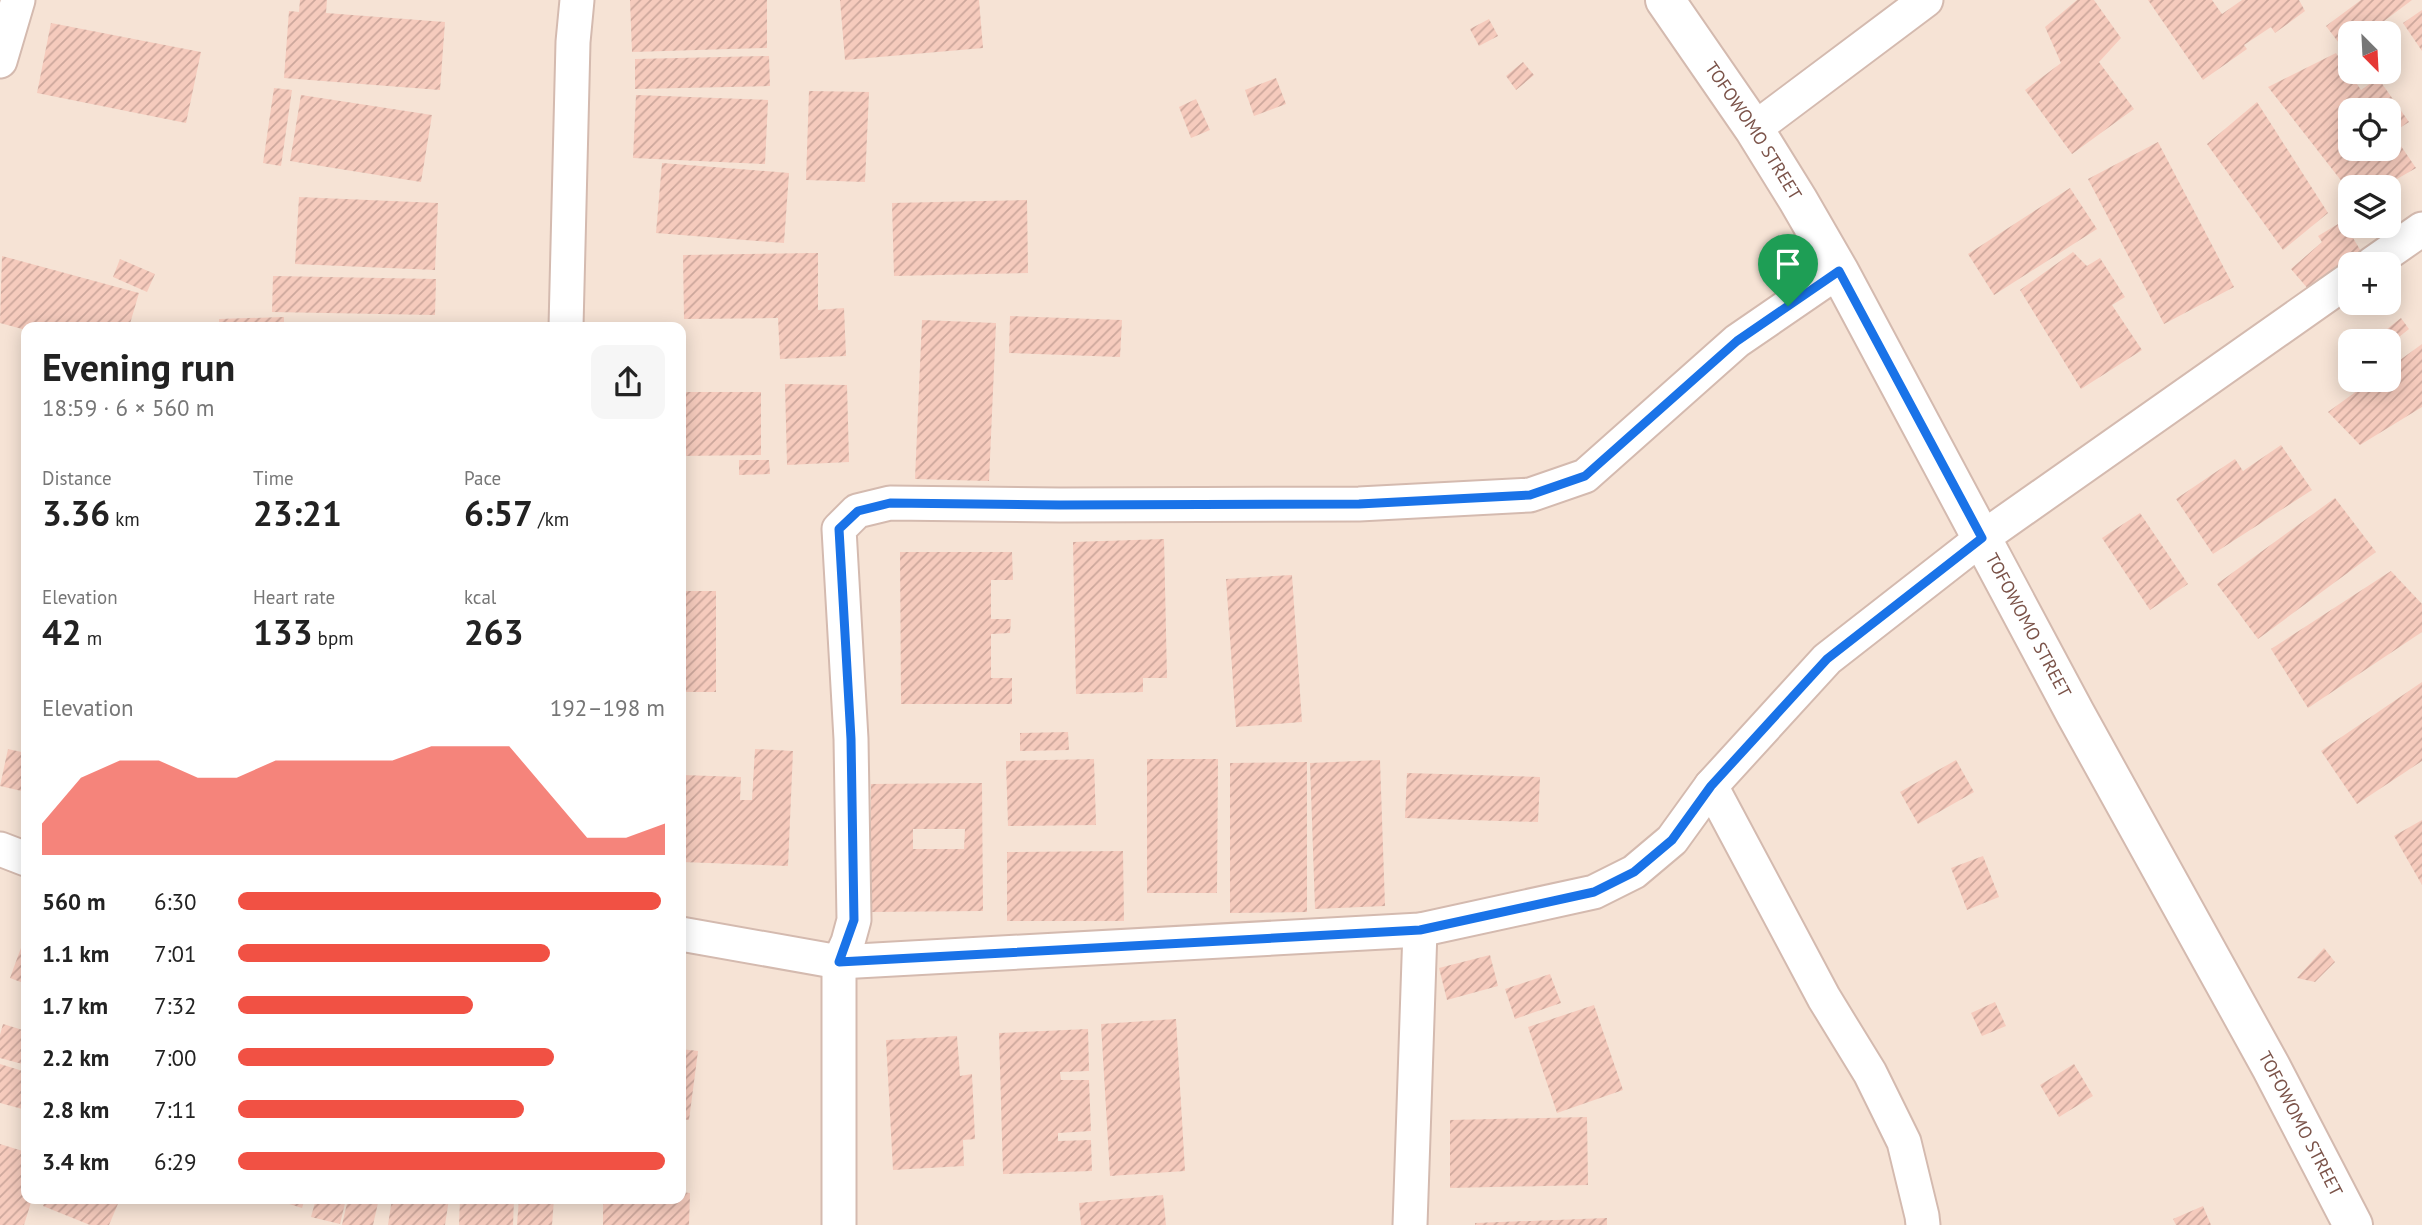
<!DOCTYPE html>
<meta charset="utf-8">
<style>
:root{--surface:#fff;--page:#f6f6f6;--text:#222;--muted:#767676;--accent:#f15144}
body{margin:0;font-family:"PT Sans",sans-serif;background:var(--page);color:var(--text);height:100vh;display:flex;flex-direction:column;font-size:26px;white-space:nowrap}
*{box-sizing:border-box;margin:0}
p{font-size:23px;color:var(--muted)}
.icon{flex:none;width:38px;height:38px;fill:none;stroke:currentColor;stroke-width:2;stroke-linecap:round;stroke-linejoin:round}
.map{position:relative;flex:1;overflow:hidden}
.side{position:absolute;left:21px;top:322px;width:665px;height:882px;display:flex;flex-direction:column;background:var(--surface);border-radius:14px;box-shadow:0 4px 18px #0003}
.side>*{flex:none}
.needle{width:46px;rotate:156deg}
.tools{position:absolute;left:2338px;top:21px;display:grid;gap:14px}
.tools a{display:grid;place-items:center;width:63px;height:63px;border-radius:14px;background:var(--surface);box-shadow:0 4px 18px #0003;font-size:35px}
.pin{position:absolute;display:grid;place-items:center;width:60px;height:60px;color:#fff;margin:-72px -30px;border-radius:50% 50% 50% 0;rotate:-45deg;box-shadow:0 0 7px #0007}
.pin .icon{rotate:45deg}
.round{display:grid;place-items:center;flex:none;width:74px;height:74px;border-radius:14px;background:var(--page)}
.overview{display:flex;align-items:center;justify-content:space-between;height:119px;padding:0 21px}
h1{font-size:38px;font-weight:700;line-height:52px}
.stats{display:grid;grid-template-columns:repeat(3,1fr);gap:10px;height:119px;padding:7px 21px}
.stats div{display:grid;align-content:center}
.stats b{font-size:35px;font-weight:700}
.stats small{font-size:19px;font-weight:400}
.stats p{font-size:19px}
.chart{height:196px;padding:14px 21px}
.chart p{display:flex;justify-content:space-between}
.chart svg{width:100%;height:126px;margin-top:7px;fill:var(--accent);opacity:.7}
ul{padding:0 21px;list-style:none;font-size:23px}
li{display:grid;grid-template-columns:112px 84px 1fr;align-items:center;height:52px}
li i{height:18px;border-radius:9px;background:var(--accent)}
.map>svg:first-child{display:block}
</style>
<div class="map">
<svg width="2422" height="1225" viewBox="0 0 2422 1225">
<defs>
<pattern id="building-hatch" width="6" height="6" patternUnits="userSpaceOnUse" patternTransform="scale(1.75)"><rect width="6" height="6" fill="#f6cbbd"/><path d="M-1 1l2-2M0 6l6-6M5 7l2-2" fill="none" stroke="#cca79c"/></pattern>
</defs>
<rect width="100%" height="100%" fill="#fef2e8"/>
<path fill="#f6e3d5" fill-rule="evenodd" d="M0 0H2422V1225H0ZM2350 33H2389V72H2350ZM2350 110H2389V149H2350ZM2350 187H2389V226H2350ZM2350 264H2389V303H2350ZM26 327H681V1199H26ZM2350 341H2389V380H2350Z"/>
<g fill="url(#building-hatch)" fill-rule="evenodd">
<path d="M300 0H327L326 13 445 22 440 90 284 78 289 11 299 12Z"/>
<path d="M630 0H767V48L632 52Z"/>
<path d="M840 0H979L983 48 845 60Z"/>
<path d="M2077 0H2094L2121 38 2099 62 2134 109 2072 154 2025 90 2061 63 2045 27Z"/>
<path d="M2148 0H2212L2222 14 2242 0H2299L2305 11 2275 33 2271 27 2244 45 2247 49 2203 80Z"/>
<path d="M2361 0H2412L2368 33H2350V46L2345 51 2326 26Z"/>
<path d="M2422 10V51L2403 23Z"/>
<path d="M1489 19 1498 36 1479 46 1470 29Z"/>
<path d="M51 23 201 52 186 123 37 93Z"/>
<path d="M2336 53 2361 90 2378 78 2409 122 2392 133 2416 168 2383 187H2350V192L2268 87ZM2350 110H2389V149H2350Z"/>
<path d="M769 56 770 86 635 89V59Z"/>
<path d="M1523 62 1534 75 1516 90 1506 76Z"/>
<path d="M1276 78 1286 104 1254 116 1245 90Z"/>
<path d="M274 88 292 90 281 166 263 163Z"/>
<path d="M809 91 869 92 865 182 806 180Z"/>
<path d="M301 95 432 115 421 182 290 161Z"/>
<path d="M636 95 768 100 765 164 633 158Z"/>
<path d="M1196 99 1210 130 1191 138 1179 107Z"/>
<path d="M2257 102 2328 213 2283 250 2207 144Z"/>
<path d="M2158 142 2234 287 2164 324 2088 179Z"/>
<path d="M662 163 789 173 784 243 656 233Z"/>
<path d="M2070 188 2097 229 1994 295 1968 254Z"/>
<path d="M299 197 438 203 435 270 295 264Z"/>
<path d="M1027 200 1028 273 894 276 892 203Z"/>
<path d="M2343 221 2362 253 2338 268 2336 266 2309 290 2291 269 2322 242 2318 236Z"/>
<path d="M2073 252 2087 266 2100 258 2125 297 2112 305 2142 350 2081 389 2020 290Z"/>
<path d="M818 253V310L844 308 846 356 780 359 778 318 684 319 683 255Z"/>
<path d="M2 256 139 293 129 327H26V330L0 323Z"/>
<path d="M120 259 155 274 147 292 113 277Z"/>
<path d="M273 276 436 279 435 315 272 312Z"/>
<path d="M1010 316 1122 320 1120 357 1009 353Z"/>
<path d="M284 317V327H219V319Z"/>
<path d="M2401 318 2409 329 2389 345V341H2372Z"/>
<path d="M922 320 996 323 989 481 915 479Z"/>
<path d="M2351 337 2355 341H2350V362L2339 347Z"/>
<path d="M2422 344V407L2360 445 2328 412 2372 380H2389V368Z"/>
<path d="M785 384 847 385 849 462 787 465Z"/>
<path d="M681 392H761V455L681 456Z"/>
<path d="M2281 445 2312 490 2213 554 2176 499 2235 459 2243 471Z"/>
<path d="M739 460H769L770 474 739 475Z"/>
<path d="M2335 498 2376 552 2258 639 2217 584Z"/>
<path d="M2140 513 2188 584 2150 610 2102 538Z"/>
<path d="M1164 539 1167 678H1143V692L1076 694 1073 542Z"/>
<path d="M900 552H1012L1013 580H991V619H1011L1010 633 991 634V678H1012V704H901Z"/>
<path d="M2391 571 2422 604V632L2308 708 2271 649Z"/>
<path d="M1292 575 1302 722 1236 727 1226 579Z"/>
<rect x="681" y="591" width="35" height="101"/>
<path d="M2422 682V761L2357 804 2321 751Z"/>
<path d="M1068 732 1069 750 1020 751V733Z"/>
<path d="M8 749 26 753V792L0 786Z"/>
<path d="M755 749 793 751 788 866 681 862 682 775 741 777 740 800H752Z"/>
<path d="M1094 759 1096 825 1008 826 1006 761Z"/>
<path d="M1147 759H1218L1217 893H1147Z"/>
<path d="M1380 760 1385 906 1315 909 1310 763Z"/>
<path d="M1956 760 1974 792 1918 824 1900 792Z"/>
<path d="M1307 762V912L1230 913V763Z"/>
<path d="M1407 773 1540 777 1538 822 1405 818Z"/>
<path d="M982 783 983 911 870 912 871 784ZM913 829H965L964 849H913Z"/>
<path d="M2422 820V885L2394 836Z"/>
<path d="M1123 851 1124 921H1007V852Z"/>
<path d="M1983 856 1999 897 1967 910 1951 868Z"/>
<path d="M26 934V984L10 978Z"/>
<path d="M2324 948 2335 962 2315 982 2297 978Z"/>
<path d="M1490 955 1498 986 1447 1000 1439 968Z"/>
<path d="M1550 974 1561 1003 1515 1019 1505 989Z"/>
<path d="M1995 1002 2006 1026 1982 1036 1971 1013Z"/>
<path d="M1594 1005 1623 1090 1557 1113 1528 1027Z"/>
<path d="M1176 1019 1185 1171 1110 1176 1101 1024Z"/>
<path d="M3 1024 26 1031V1065L0 1058V1035Z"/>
<path d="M1088 1029 1089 1071 1060 1072 1061 1080H1089L1091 1131 1058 1133V1141L1091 1140 1092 1171 1003 1174 999 1033Z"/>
<path d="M957 1036 960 1076 972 1074 975 1139 963 1140 964 1166 893 1170 886 1040Z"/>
<path d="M681 1049 698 1051 689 1120 681 1119Z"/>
<path d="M0 1064 26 1072V1110L0 1103Z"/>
<path d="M2074 1064 2093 1096 2059 1117 2040 1085Z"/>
<path d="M1587 1117 1588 1185 1450 1188V1120Z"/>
<path d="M0 1144 26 1152V1199H32L24 1225H0Z"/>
<path d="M681 1192 690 1193 689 1225H603V1199H681Z"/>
<path d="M1163 1195 1166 1225H1081L1079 1203Z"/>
<path d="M46 1199H120L109 1225H90L43 1206Z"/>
<path d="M273 1199H305L302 1208Z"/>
<path d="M316 1199H346L340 1224 311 1217Z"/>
<path d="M348 1199 378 1203 373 1225H342Z"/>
<path d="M392 1199H449L445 1225H388Z"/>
<path d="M460 1199H514L513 1225H459Z"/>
<path d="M519 1199H554L552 1225H517Z"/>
<path d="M2203 1206 2211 1225H2176L2173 1219Z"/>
<path d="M1607 1218V1225H1475V1223Z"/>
</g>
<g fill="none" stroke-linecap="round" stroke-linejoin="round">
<g stroke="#d4baaf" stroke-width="37">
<g id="minor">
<path d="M0 61 18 0"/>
<path d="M1754 129 1926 0"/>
<path d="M2372 264 2422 229"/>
<path d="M566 327 573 42 577 0"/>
<path d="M1711 786 1824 998 1870 1073 1904 1142 1922 1216 1923 1225"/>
<path d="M0 849 26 859"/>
<path d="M681 934 839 962 1420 930 1594 892 1634 872 1672 840 1711 786 1827 659 1982 538 2350 279"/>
<path d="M839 1225V962L848 942 854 920 851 739 839 529 857 511 890 503 1060 505 1359 504 1530 495 1585 476 1737 341 1839 271"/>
<path d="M1410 1225 1420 930"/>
</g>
</g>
<g stroke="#d4baaf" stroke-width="42">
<g id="tertiary">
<path id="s1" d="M1665 0 1754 129 1798 200 1839 271 2075 713 2271 1067 2353 1225"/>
</g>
</g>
<use href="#minor" stroke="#fff" stroke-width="33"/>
<use href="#tertiary" stroke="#fff" stroke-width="38"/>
</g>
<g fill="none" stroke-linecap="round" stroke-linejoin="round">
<g stroke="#fff" stroke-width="14">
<path id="route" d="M1839 271 1982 538 1827 659 1711 786 1672 840 1634 872 1594 892 1420 930 839 962 854 920 851 739 839 529 858 511 890 503 1060 505 1359 504 1530 495 1585 476 1737 341Z"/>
</g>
<use href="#route" stroke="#1a73e8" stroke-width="9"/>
</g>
<g text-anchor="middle" stroke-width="5" stroke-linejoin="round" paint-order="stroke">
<g font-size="18" fill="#7b5349" stroke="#fff7f0">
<text dy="6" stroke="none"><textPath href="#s1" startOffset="158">TOFOWOMO STREET</textPath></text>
<text dy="6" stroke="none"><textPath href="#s1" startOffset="724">TOFOWOMO STREET</textPath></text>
<text dy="6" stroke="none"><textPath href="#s1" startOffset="1292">TOFOWOMO STREET</textPath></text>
</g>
</g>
</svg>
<div class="tools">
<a><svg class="needle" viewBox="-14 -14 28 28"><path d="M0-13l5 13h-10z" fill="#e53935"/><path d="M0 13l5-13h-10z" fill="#767676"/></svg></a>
<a><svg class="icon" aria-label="locate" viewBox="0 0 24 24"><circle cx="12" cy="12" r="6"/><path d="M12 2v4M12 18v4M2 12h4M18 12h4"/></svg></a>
<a><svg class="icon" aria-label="layers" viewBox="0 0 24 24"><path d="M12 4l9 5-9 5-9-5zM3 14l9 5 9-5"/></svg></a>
<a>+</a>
<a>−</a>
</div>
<div class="pin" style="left:1788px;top:306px;background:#1e9e55"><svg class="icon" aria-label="arrive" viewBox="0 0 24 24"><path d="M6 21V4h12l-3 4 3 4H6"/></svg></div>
<section class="side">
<div class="overview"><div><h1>Evening run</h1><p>18:59 · 6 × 560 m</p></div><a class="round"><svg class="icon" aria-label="share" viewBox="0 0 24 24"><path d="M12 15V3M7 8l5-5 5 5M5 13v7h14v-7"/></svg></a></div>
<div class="stats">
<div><p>Distance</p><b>3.36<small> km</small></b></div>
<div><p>Time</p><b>23:21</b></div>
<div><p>Pace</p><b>6:57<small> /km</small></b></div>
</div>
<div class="stats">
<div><p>Elevation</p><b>42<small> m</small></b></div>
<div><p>Heart rate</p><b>133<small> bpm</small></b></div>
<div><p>kcal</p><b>263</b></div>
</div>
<div class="chart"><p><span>Elevation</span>192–198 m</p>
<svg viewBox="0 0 160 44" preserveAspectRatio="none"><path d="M0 44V33L10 17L20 11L30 11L40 17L50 17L60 11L70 11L80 11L90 11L100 6L110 6L120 6L130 22L140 38L150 38L160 33V44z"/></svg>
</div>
<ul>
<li><b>560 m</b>6:30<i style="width:99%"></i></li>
<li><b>1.1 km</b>7:01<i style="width:73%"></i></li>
<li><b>1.7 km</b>7:32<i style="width:55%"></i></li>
<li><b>2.2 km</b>7:00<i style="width:74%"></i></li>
<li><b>2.8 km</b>7:11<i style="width:67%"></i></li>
<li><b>3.4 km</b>6:29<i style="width:100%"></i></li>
</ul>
</section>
</div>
